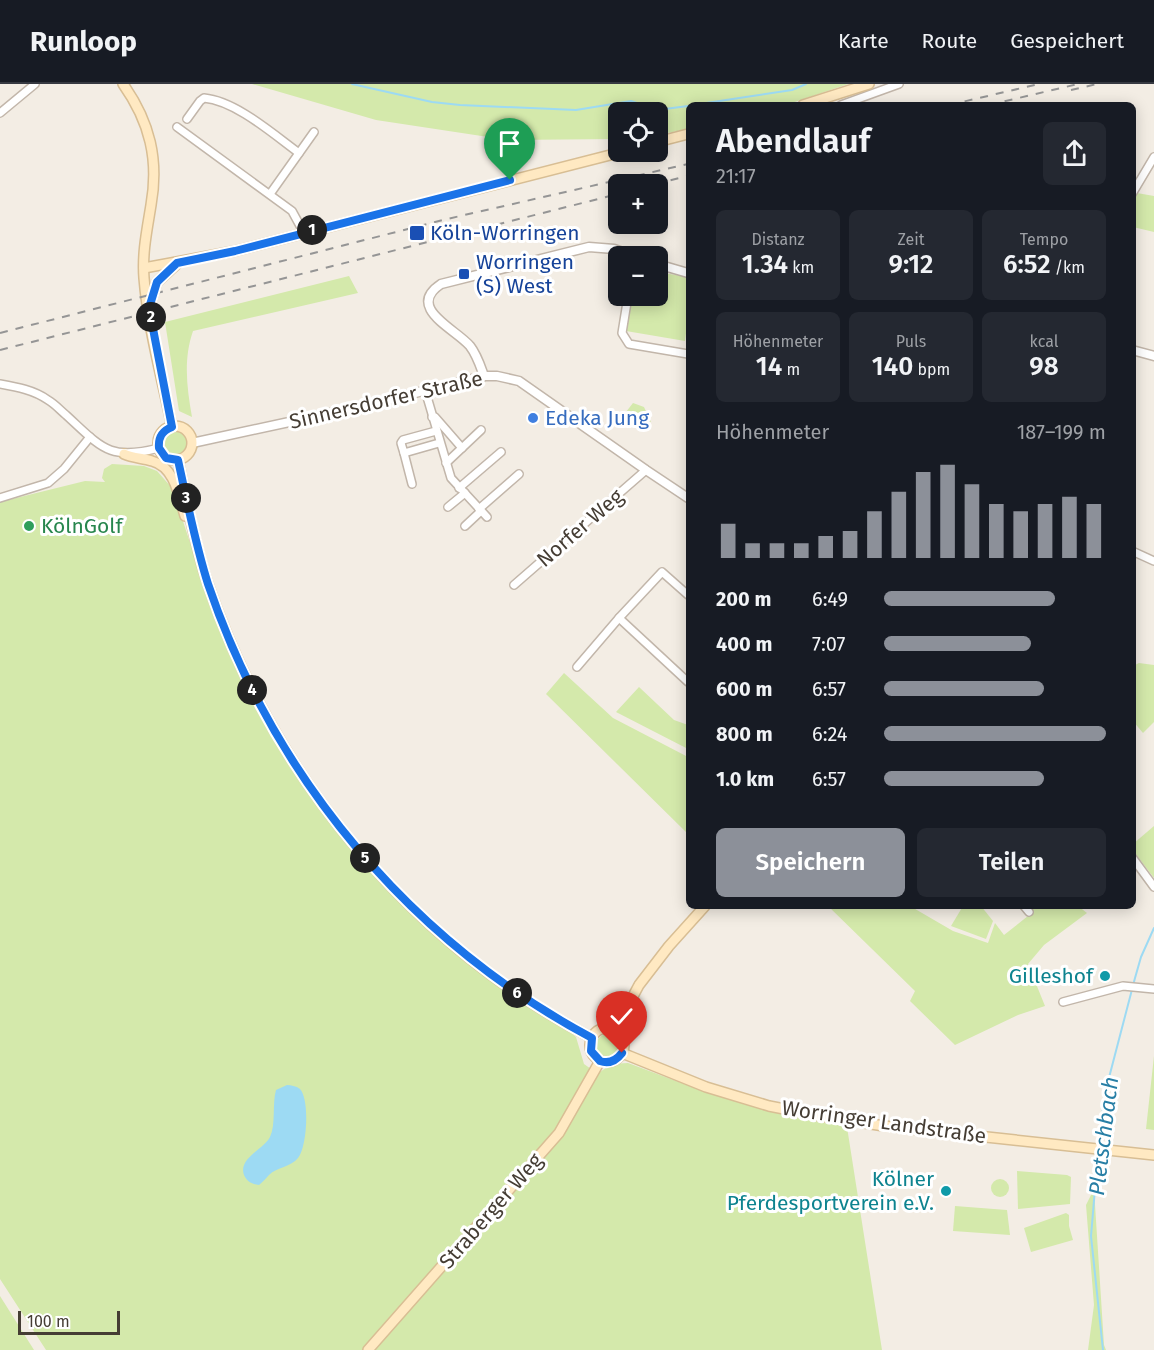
<!DOCTYPE html>
<html lang="de">
<meta charset="utf-8">
<style>
:root{--surface:#171b24;--page:#242831;--text:#f1f3f6;--muted:#9ea1a6;--line:#363941;--accent:#8c9099}
body{margin:0;font-family:"Fira Sans",sans-serif;background:var(--page);color:var(--text);height:100vh;display:flex;flex-direction:column;font-size:22px;white-space:nowrap}
*{box-sizing:border-box;margin:0}
p{font-size:20px;color:var(--muted)}
.icon{flex:none;width:33px;height:33px;fill:none;stroke:currentColor;stroke-width:2;stroke-linecap:round;stroke-linejoin:round}
.map{position:relative;flex:1;overflow:hidden}
.sheet{position:absolute;left:686px;top:18px;width:450px;height:807px;display:flex;flex-direction:column;background:var(--surface);border-radius:9px;box-shadow:0 3px 15px #0003}
.sheet>*{flex:none}
.fabs{position:absolute;left:608px;top:18px;display:grid;gap:12px}
.fabs a{display:grid;place-items:center;width:60px;height:60px;border-radius:9px;background:var(--surface);box-shadow:0 3px 15px #0003;font-size:30px}
.scale{position:absolute;left:18px;bottom:15px;width:102px;box-sizing:border-box;padding-left:6px;border:3px solid #453d34;border-top:0;font-size:16px;line-height:21px;white-space:nowrap;color:#453d34;-webkit-text-stroke:4px #fff;paint-order:stroke}
.pin{position:absolute;display:grid;place-items:center;width:51px;height:51px;color:#fff;margin:-62px -26px;border-radius:50% 50% 50% 0;rotate:-45deg;box-shadow:0 0 6px #0007}
.pin .icon{rotate:45deg}
.km{position:absolute;width:30px;height:30px;margin:-15px;border-radius:50%;background:#222;color:#fff;font-size:16px;line-height:30px;text-align:center}
.round{display:grid;place-items:center;flex:none;width:63px;height:63px;border-radius:9px;background:var(--page)}
.headline{display:flex;align-items:center;justify-content:space-between;height:102px;padding:0 30px}
h1{font-size:33px;font-weight:600;line-height:45px}
.figures{display:grid;grid-template-columns:repeat(3,1fr);gap:9px;height:102px;padding:6px 30px}
.figures div{display:grid;align-content:center;border-radius:9px;background:var(--page);text-align:center}
.figures b{font-size:26px;font-weight:600}
.figures small{font-size:16px;font-weight:400}
.figures p{font-size:16px}
.chart{height:168px;padding:12px 30px}
.chart p{display:flex;justify-content:space-between}
.chart svg{width:100%;height:108px;margin-top:6px;stroke:var(--accent);stroke-width:6}
.button{display:flex;gap:12px;margin-top:auto;padding:12px 30px}
.button a{flex:1;height:69px;border-radius:9px;background:var(--accent);color:#fff;font-size:24px;font-weight:600;line-height:69px;text-align:center}
.button a+a{background:var(--page);color:var(--text)}
ul{padding:0 30px;list-style:none;font-size:20px}
li{display:grid;grid-template-columns:96px 72px 1fr;align-items:center;height:45px}
li i{height:15px;border-radius:8px;background:var(--accent)}
header{display:flex;align-items:center;gap:36px;box-sizing:border-box;height:84px;padding:0 30px;background:var(--surface);border-bottom:2px solid var(--line)}
header strong{font-size:28px}
nav{display:flex;gap:33px;margin-inline-start:auto;font-size:21px}
.map>svg:first-child{display:block}
</style>
<header>
<strong>Runloop</strong>
<nav><a>Karte</a><a>Route</a><a>Gespeichert</a></nav>
</header>
<div class="map">
<svg width="1154" height="1266" viewBox="0 0 1154 1266">
<rect width="100%" height="100%" fill="#f3ede4"/>
<g fill="#d4e9ab">
<path d="M252 0H848L786 21H688V45L657 51V28H618V55L508 56 376 36Z"/>
<path d="M1137 109 1154 112V148L1133 143V117Z"/>
<path d="M657 188 688 193V234L685 257 626 247 632 212H657Z"/>
<path d="M349 192 358 209 193 247C183 276 187 304 192 333L179 327 165 238Z"/>
<path d="M633 319 644 323 651 338 622 333Z"/>
<circle cx="175" cy="360" r="13"/>
<path d="M112 380 144 382 157 387 172 404 213 528 249 609 276 660 316 720 382 800 426 842 496 899 568 946 576 953 584 980 598 990C606 982 616 979 628 979L692 1003 763 1025 847 1043 882 1266H46L0 1195V418L85 397 105 398 102 394 104 385Z"/>
<path d="M1139 579 1154 581V638L1143 649 1133 637V582Z"/>
<path d="M564 589 613 634 688 673V750L546 610Z"/>
<path d="M639 603 674 636 688 641V665L616 628Z"/>
<path d="M1154 742V794L1132 765 1133 760Z"/>
<path d="M828 822H910L953 847 988 859 995 839 1004 851 1033 828 1029 822H1078L1087 829 1044 861 1028 880 1045 922 1018 931 955 961 910 917 915 907Z"/>
<path d="M963 822H981L993 837 986 855 951 842Z"/>
<circle cx="608" cy="962" r="12"/>
<path d="M1154 972V1046L1146 1045Z"/>
<path d="M1017 1087 1067 1091 1071 1093 1070 1120 1018 1125Z"/>
<circle cx="1000" cy="1104" r="9"/>
<path d="M1094 1105 1104 1261 1106 1266H1088L1094 1221 1086 1121Z"/>
<path d="M955 1122 1007 1126 1010 1151 953 1147Z"/>
<path d="M1066 1129 1069 1131V1142L1073 1156 1031 1168 1024 1144Z"/>
<path d="M0 1212 34 1266H0Z"/>
</g>
<path fill="#9ddaf3" d="M287 1001C291 1001 296 1002 300 1005 310 1016 307 1063 298 1074 291 1083 277 1083 269 1091 266 1094 263 1098 259 1101 252 1100 247 1098 244 1091 238 1074 263 1066 270 1053 276 1041 272 1020 276 1006Z"/>
<g fill="none" stroke-linecap="round" stroke-linejoin="round">
<g stroke="#9ddaf3" stroke-width="2">
<path d="M352 0 432 18 460 21 576 26 631 17 657 26 688 22"/>
<path d="M693 21 792 6 806 0"/>
<path d="M1098 1063 1105 1009 1135 894 1141 873 1154 844"/>
<path d="M1098 1069 1091 1152 1103 1266"/>
</g>
<g stroke="#c2b6aa" stroke-width="10">
<g id="minor">
<path d="M841 21 899 0"/>
<path d="M0 29 35 0"/>
<path d="M187 35 200 17 204 14C236 17 273 50 299 69"/>
<path d="M177 43 292 127 304 149"/>
<path d="M270 110 314 48"/>
<path d="M1132 110 1154 73"/>
<path d="M628 212 622 249 629 260 688 270"/>
<path d="M0 300C17 303 34 306 48 316 55 320 60 326 66 331 102 364 109 377 159 364"/>
<path d="M425 306 451 394 487 433"/>
<path d="M432 333H435L462 364"/>
<path d="M436 347 403 356 401 359 404 369 439 359"/>
<path d="M404 369 412 400"/>
<path d="M446 379 481 346"/>
<path d="M459 404 501 368"/>
<path d="M0 414 48 399 64 385 90 353"/>
<path d="M448 423 465 409"/>
<path d="M479 425 519 390"/>
<path d="M465 442 481 427"/>
<path d="M1132 467 1154 477"/>
<path d="M514 501 646 386"/>
<path d="M688 511 662 488 619 534 688 598"/>
<path d="M577 583 619 534"/>
<path d="M1132 773 1154 803"/>
<path d="M1024 822 1029 828"/>
<path d="M1063 918 1123 902 1154 905"/>
</g>
</g>
<g stroke="#c2b6aa" stroke-width="11">
<g id="tertiary">
<path d="M657 180 688 189"/>
<path d="M1132 266 1154 272"/>
<path d="M484 292C480 281 477 271 470 262 456 245 405 224 441 200L589 163 614 165 634 172"/>
<path d="M192 359 354 324 484 292H497L519 297 646 386 688 414"/>
</g>
</g>
<g stroke="#d8be94" stroke-width="12">
<g id="secondary">
<path d="M123 0C150 38 159 76 151 121 147 146 142 169 144 194 148 244 162 294 172 343"/>
<path d="M803 21 869 0"/>
<path d="M657 58 688 50"/>
<path d="M144 184 235 167 622 68"/>
<path d="M150 220 157 198 178 179"/>
<circle cx="175" cy="359" r="17"/>
<path d="M124 370C133 374 143 374 152 377 175 383 179 412 185 432"/>
<path d="M178 376C187 417 194 459 208 500 274 693 410 859 592 954"/>
<circle cx="607" cy="961" r="17"/>
<path d="M615 946 639 901 669 862 705 822"/>
<path d="M622 969 706 1003 769 1022 820 1032 884 1042 1154 1071"/>
<path d="M368 1266 559 1049 600 977"/>
</g>
</g>
<use href="#minor" stroke="#fff" stroke-width="7"/>
<use href="#tertiary" stroke="#fff" stroke-width="8"/>
<use href="#secondary" stroke="#ffe9c2" stroke-width="9"/>
<g stroke="#959595" stroke-width="2" stroke-dasharray="8 8" stroke-linecap="butt">
<path d="M1071 6 1097 0"/>
<path d="M949 21 1039 0"/>
<path d="M989 21 1078 0"/>
<path d="M655 100 688 92"/>
<path d="M0 249 447 135 688 80"/>
<path d="M0 266 618 110"/>
</g>
</g>
<g fill="none" stroke-linecap="round" stroke-linejoin="round">
<g stroke="#fff" stroke-width="12">
<path id="route" d="M510 96 235 167 177 179 157 198 149 224 172 343C162 347 158 353 159 364L166 374 178 376C187 417 195 459 208 500 274 694 410 857 592 954L591 967 600 977C609 980 616 977 622 969"/>
</g>
<use href="#route" stroke="#1a73e8" stroke-width="8"/>
</g>
<g fill="#1a4fb4" stroke="#fff" stroke-width="2">
<rect x="409" y="141" width="16" height="16" rx="3"/>
<rect x="458" y="184" width="12" height="12" rx="3"/>
</g>
<circle fill="#3f7fe0" stroke="#fff" stroke-width="2" cx="533" cy="334" r="6"/>
<circle fill="#2e9e5b" stroke="#fff" stroke-width="2" cx="29" cy="442" r="6"/>
<g fill="#0f9aa8" stroke="#fff" stroke-width="2">
<circle cx="1105" cy="892" r="6"/>
<circle cx="946" cy="1107" r="6"/>
</g>
<g text-anchor="middle" stroke-width="6" stroke-linejoin="round" paint-order="stroke">
<g font-size="21" fill="#164399" stroke="#fff" text-anchor="start">
<text x="430" y="156">Köln-Worringen</text>
<text x="476" y="185">Worringen<tspan x="476" dy="24">(S) West</tspan></text>
</g>
<g font-size="21" fill="#453d34" stroke="#fff">
<text transform="translate(386 316) rotate(-13)" y="7">Sinnersdorfer Straße</text>
<text transform="translate(580 444) rotate(-41)" y="7">Norfer Weg</text>
<text transform="translate(884 1038) rotate(8)" y="7">Worringer Landstraße</text>
<text transform="translate(491 1127) rotate(-49)" y="7">Straberger Weg</text>
</g>
<g font-size="21" fill="#366cbe" stroke="#fff" text-anchor="start">
<text x="545" y="341">Edeka Jung</text>
</g>
<g font-size="21" fill="#27864d" stroke="#fff" text-anchor="start">
<text x="41" y="449">KölnGolf</text>
</g>
<g font-size="21" fill="#0d838f" stroke="#fff" text-anchor="end">
<text x="1093" y="899">Gilleshof</text>
<text x="934" y="1102">Kölner<tspan x="934" dy="24">Pferdesportverein e.V.</tspan></text>
</g>
<g font-size="22" font-style="italic" fill="#277ea5" stroke="#fff">
<text transform="translate(1103 1052) rotate(-83)" y="8">Pletschbach</text>
</g>
</g>
</svg>
<div class="fabs">
<a><svg class="icon" aria-label="locate" viewBox="0 0 24 24"><circle cx="12" cy="12" r="6"/><path d="M12 2v4M12 18v4M2 12h4M18 12h4"/></svg></a>
<a>+</a>
<a>−</a>
</div>
<div class="scale">100 m</div>
<div class="pin" style="left:510px;top:96px;background:#1e9e55"><svg class="icon" aria-label="arrive" viewBox="0 0 24 24"><path d="M6 21V4h12l-3 4 3 4H6"/></svg></div>
<div class="pin" style="left:622px;top:969px;background:#d93025"><svg class="icon" aria-label="check" viewBox="0 0 24 24"><path d="M5 12l5 5 9-10"/></svg></div>
<b class="km" style="left:312px;top:146px">1</b>
<b class="km" style="left:151px;top:233px">2</b>
<b class="km" style="left:186px;top:414px">3</b>
<b class="km" style="left:252px;top:606px">4</b>
<b class="km" style="left:365px;top:774px">5</b>
<b class="km" style="left:517px;top:909px">6</b>
<section class="sheet">
<div class="headline"><div><h1>Abendlauf</h1><p>21:17</p></div><a class="round"><svg class="icon" aria-label="share" viewBox="0 0 24 24"><path d="M12 15V3M7 8l5-5 5 5M5 13v7h14v-7"/></svg></a></div>
<div class="figures">
<div><p>Distanz</p><b>1.34<small> km</small></b></div>
<div><p>Zeit</p><b>9:12</b></div>
<div><p>Tempo</p><b>6:52<small> /km</small></b></div>
</div>
<div class="figures">
<div><p>Höhenmeter</p><b>14<small> m</small></b></div>
<div><p>Puls</p><b>140<small> bpm</small></b></div>
<div><p>kcal</p><b>98</b></div>
</div>
<div class="chart"><p><span>Höhenmeter</span>187–199 m</p>
<svg viewBox="0 0 160 44" preserveAspectRatio="none"><path d="M5 44V30M15 44V38M25 44V38M35 44V38M45 44V35M55 44V33M65 44V25M75 44V17M85 44V9M95 44V6M105 44V14M115 44V22M125 44V25M135 44V22M145 44V19M155 44V22"/></svg>
</div>
<ul>
<li><b>200 m</b>6:49<i style="width:77%"></i></li>
<li><b>400 m</b>7:07<i style="width:66%"></i></li>
<li><b>600 m</b>6:57<i style="width:72%"></i></li>
<li><b>800 m</b>6:24<i style="width:100%"></i></li>
<li><b>1.0 km</b>6:57<i style="width:72%"></i></li>
</ul>
<div class="button"><a>Speichern</a><a>Teilen</a></div>
</section>
</div>
